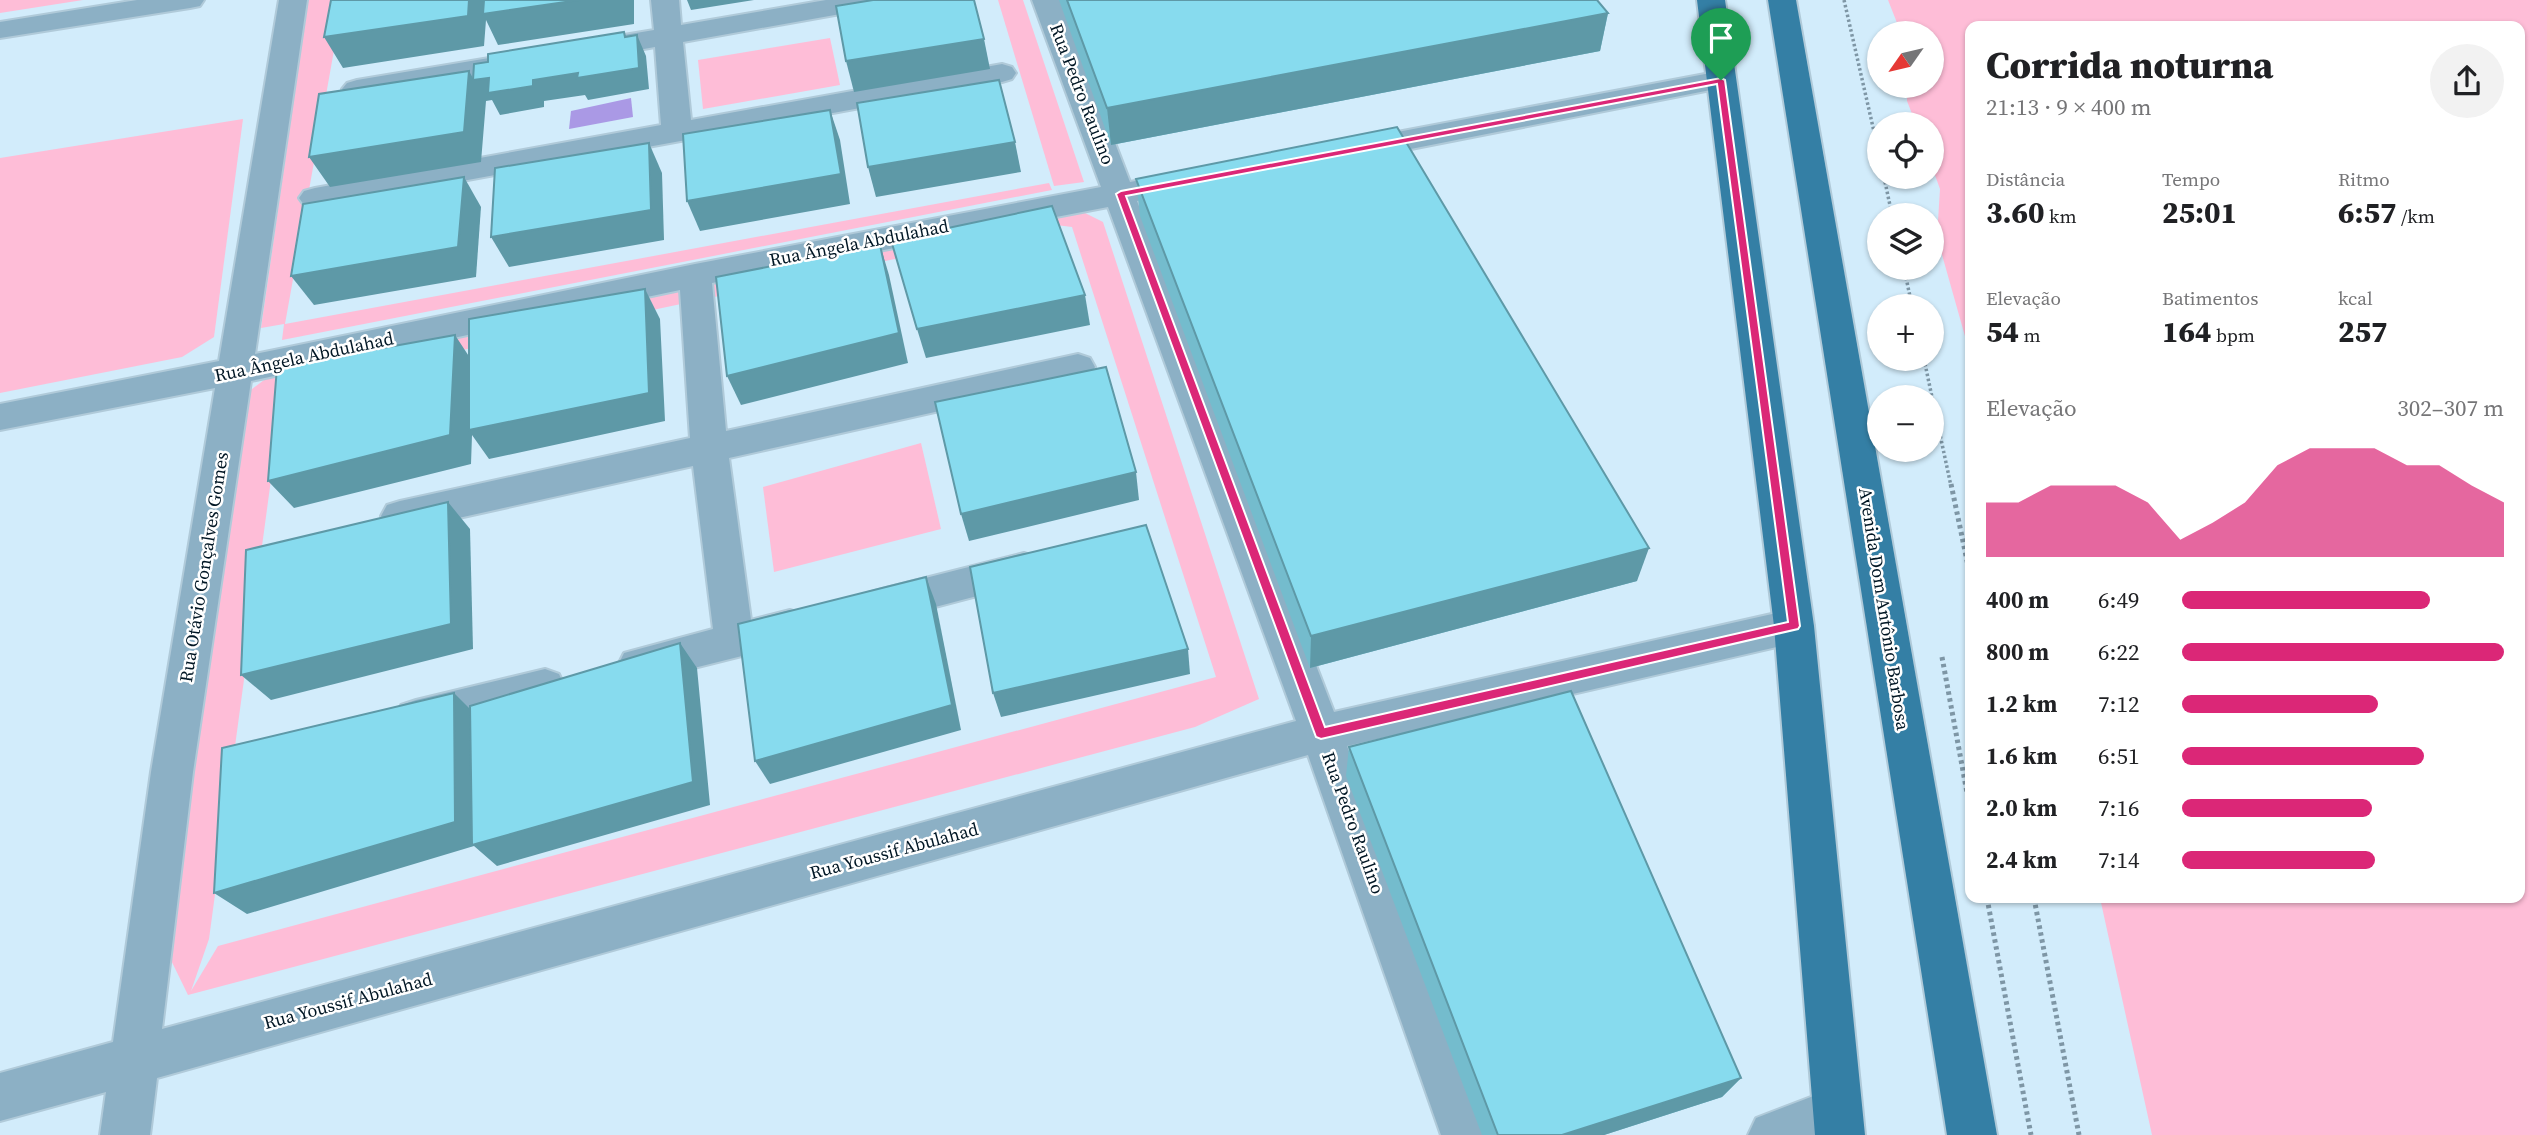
<!DOCTYPE html>
<html lang="pt">
<meta charset="utf-8">
<style>
:root{--surface:#fff;--page:#f2f2f2;--text:#202124;--muted:#757577;--accent:#db2777}
body{margin:0;font-family:"Source Serif 4",serif;background:var(--page);color:var(--text);height:100vh;display:flex;flex-direction:column;font-size:26px;white-space:nowrap}
*{box-sizing:border-box;margin:0}
p{font-size:23px;color:var(--muted)}
.icon{flex:none;width:38px;height:38px;fill:none;stroke:currentColor;stroke-width:2;stroke-linecap:round;stroke-linejoin:round}
.map{position:relative;flex:1;overflow:hidden}
.sheet{position:absolute;left:1965px;top:21px;width:560px;height:882px;display:flex;flex-direction:column;background:var(--surface);border-radius:14px;box-shadow:0 2px 5px #0004}
.sheet>*{flex:none}
.needle{width:46px;rotate:236deg}
.controls{position:absolute;left:1867px;top:21px;display:grid;gap:14px}
.controls a{display:grid;place-items:center;width:77px;height:77px;border-radius:50%;background:var(--surface);box-shadow:0 2px 5px #0004;font-size:35px}
.pin{position:absolute;display:grid;place-items:center;width:60px;height:60px;color:#fff;margin:-72px -30px;border-radius:50% 50% 50% 0;rotate:-45deg;box-shadow:0 0 7px #0007}
.pin .icon{rotate:45deg}
.round{display:grid;place-items:center;flex:none;width:74px;height:74px;border-radius:37px;background:var(--page)}
.overview{display:flex;align-items:center;justify-content:space-between;height:119px;padding:0 21px}
h1{font-size:38px;font-weight:800;line-height:52px}
.stats{display:grid;grid-template-columns:repeat(3,1fr);gap:10px;height:119px;padding:7px 21px}
.stats div{display:grid;align-content:center}
.stats b{font-size:30px;font-weight:800}
.stats small{font-size:19px;font-weight:400}
.stats p{font-size:19px}
.chart{height:196px;padding:14px 21px}
.chart p{display:flex;justify-content:space-between}
.chart svg{width:100%;height:126px;margin-top:7px;fill:var(--accent);opacity:.7}
ul{padding:0 21px;list-style:none;font-size:23px}
li{display:grid;grid-template-columns:112px 84px 1fr;align-items:center;height:52px}
li i{height:18px;border-radius:9px;background:var(--accent)}
.map>svg:first-child{display:block}
</style>
<div class="map">
<svg width="2547" height="1135" viewBox="0 0 2547 1135">
<rect width="100%" height="100%" fill="#d2ecfb"/>
<g fill="#febdd7" fill-rule="evenodd">
<path d="M0 0H83L0 13Z"/>
<path d="M308 0H343L285 324 1049 183 1052 190 282 340 284 324 261 328Z"/>
<path d="M998 0H1023L1084 182 1054 186Z"/>
<path d="M1888 0H2547V1135H2152L2100 898H2520V26H1970V354L1937 237 1940 189 1932 167V124H1916L1907 101V86H1932V33H1901Z"/>
<path d="M830 38 840 85 703 109 698 60Z"/>
<path d="M243 119 214 337 182 357 0 393V158Z"/>
<path d="M1071 206 1103 222 1259 699 1195 727 188 995 167 952 244 395 276 371ZM1056 225 1072 227 1216 677 218 946 191 991 209 939 282 398 297 385Z"/>
<path d="M921 443 941 529 774 572 763 487Z"/>
</g>
<path fill="#aa99e5" d="M631 98 633 117 569 129 571 111Z"/>
<g fill="none" stroke-linecap="round" stroke-linejoin="round">
<g stroke="#b0cad9" stroke-width="4">
<g id="minor">
<path d="M137 0H204L200 6 190 8 0 38V22Z"/>
<path d="M279 0H307L255 354 695 264 1101 187 1032 0H1060L1130 182 1189 171 1200 174 1205 181 1200 188 1137 201 1334 712 1794 609 1808 614 1814 626 1808 638 1794 643 1347 746 1491 1135H1441L1308 755 157 1078 150 1135H100L106 1092 0 1121V1073L113 1042 151 772 215 388 0 430V404L219 361ZM1108 207 1296 721 162 1029 193 772 251 381 680 290 690 438 400 501 387 505 381 516 387 527 400 531 693 466 713 629 624 653 618 665 624 677 638 682 790 644 804 639 810 627 804 615 790 610 751 620 729 458 1078 380 1090 376 1095 367 1090 358 1078 354 726 431 712 283Z"/>
<path d="M651 0H679L681 25 826 0H888L884 6 874 8 683 42 691 120 1002 64 1012 67 1016 73 1012 79 1002 82 315 208 304 205 299 198 304 191 315 188 661 125 655 47 588 59 578 56 574 50 578 44 588 41 654 30Z"/>
<path d="M525 52 535 55 539 61 535 67 357 98 347 95 342 89 347 83 357 80Z"/>
<path d="M1721 71 1731 74 1736 80 1731 86 1355 160 1344 157 1340 150 1344 143 1355 140Z"/>
<path d="M1024 553 1038 558 1043 569 1038 580 882 621 868 617 862 605 868 593 882 589Z"/>
<path d="M545 669 559 674 565 687 559 700 545 705 416 736 401 731 395 718 401 705 416 700Z"/>
<path d="M1837 1087 1854 1094 1861 1111 1854 1128 1838 1135H1748L1756 1118Z"/>
</g>
</g>
<g stroke="#b0cad9" stroke-width="4">
<g id="major">
<path d="M1697 0H1725L1814 626 1865 1135H1815L1774 626Z"/>
<path d="M1768 0H1796L1997 1135H1947Z"/>
</g>
</g>
<g stroke="#7e96a5" stroke-width="3.5" stroke-dasharray="2.5 2.5" stroke-linecap="butt">
<path d="M1844 0 1880 158"/>
<path d="M1884 177 1892 215"/>
<path d="M1904 268 1912 306"/>
<path d="M1924 359 1932 397"/>
<path d="M1932 397 1951 486"/>
</g>
<g stroke="#7e96a5" stroke-width="5" stroke-dasharray="3.5 3.5" stroke-linecap="butt">
<path d="M1951 484 1970 575"/>
<path d="M1942 657 1970 809"/>
<path d="M1987 898 2031 1135"/>
<path d="M2034 898 2079 1135"/>
</g>
<use href="#minor" fill="#8cb0c5" fill-rule="evenodd"/>
<use href="#major" fill="#347fa5" fill-rule="evenodd"/>
</g>
<g fill="#74bccd">
<path d="M1059 0H1597L1608 13 1600 51 1111 145Z"/>
<path d="M1136 179 1637 581 1310 668 1140 216Z"/>
<path d="M1349 747 1741 1078 1722 1097 1604 1135H1482L1346 776Z"/>
</g>
<g fill="#5e99a7">
<path d="M469 0H634V24L498 45 486 20 484 46 343 68 324 37Z"/>
<path d="M687 0H754L691 10Z"/>
<path d="M1608 13 1600 51 1111 145 1107 108Z"/>
<path d="M637 35 646 56 649 89 588 100 585 95 544 101V107L500 115 492 100 486 101 481 162 330 187 309 157 469 71 474 80 489 78 533 80Z"/>
<path d="M984 39 990 69 854 92 846 61Z"/>
<path d="M830 110 840 140 850 204 700 231 687 201Z"/>
<path d="M1015 142 1021 172 876 197 868 167Z"/>
<path d="M649 143 662 173 664 240 509 267 491 237Z"/>
<path d="M464 177 481 207 476 277 314 305 291 276Z"/>
<path d="M880 245 889 275 908 363 741 405 727 376Z"/>
<path d="M645 289 660 319 665 421 489 459 472 435 471 464 294 508 268 481 455 335 474 364Z"/>
<path d="M1085 295 1090 325 926 358 917 329Z"/>
<path d="M1136 472 1139 500 969 541 961 514Z"/>
<path d="M448 502 470 529 473 649 271 700 241 675Z"/>
<path d="M1649 548 1637 581 1310 668 1311 636Z"/>
<path d="M926 577 936 604 961 730 770 784 755 761Z"/>
<path d="M680 643 697 668 710 805 497 866 474 846 247 914 214 893 454 693 478 717Z"/>
<path d="M1188 649 1190 674 1001 717 993 693Z"/>
<path d="M1741 1078 1722 1097 1604 1135H1562Z"/>
</g>
<g fill="#87dbee" stroke="#5e99a7" stroke-width="2">
<path d="M331 0H469L468 16 324 37Z"/>
<path d="M484 0H579L483 14Z"/>
<path d="M873 0H974L984 39 846 61 836 6Z"/>
<path d="M1067 0H1597L1608 13 1107 108Z"/>
<path d="M624 32 625 37 637 35 639 68 577 78 578 73 533 80V86L488 93 489 78 473 80 474 64 488 62V54Z"/>
<path d="M469 71 464 132 309 157 319 94Z"/>
<path d="M999 80 1015 142 868 167 857 103Z"/>
<path d="M830 110 841 174 687 201 683 134Z"/>
<path d="M1397 127 1649 548 1311 636 1136 179Z"/>
<path d="M649 143 651 210 491 237 495 168Z"/>
<path d="M464 177 458 247 291 276 303 204Z"/>
<path d="M1052 206 1085 295 917 329 891 240Z"/>
<path d="M880 245 899 333 727 376 716 277Z"/>
<path d="M645 289 649 393 469 430V319Z"/>
<path d="M455 335 450 435 268 481 277 367Z"/>
<path d="M1106 367 1136 472 961 514 935 402Z"/>
<path d="M448 502 451 624 241 675 246 550Z"/>
<path d="M1146 525 1188 649 993 693 970 567Z"/>
<path d="M926 577 952 705 755 761 738 624Z"/>
<path d="M680 643 693 782 472 845 470 706Z"/>
<path d="M1571 691 1741 1078 1562 1135H1498L1349 747Z"/>
<path d="M454 693 455 822 214 893 222 748Z"/>
</g>
<path fill="#db2777" stroke="#fff" stroke-width="2" fill-rule="evenodd" d="M1721 78 1725 80 1800 626 1798 629 1321 739 1316 737 1116 194 1121 191ZM1717 84 1788 622 1325 727 1126 196Z"/>
<g text-anchor="middle" stroke-width="5" stroke-linejoin="round" paint-order="stroke">
<g font-size="18" fill="#001624" stroke="#fff">
<text transform="translate(1082 94) rotate(69)" y="6">Rua Pedro Raulino</text>
<text transform="translate(859 243) rotate(-11)" y="6">Rua Ângela Abdulahad</text>
<text transform="translate(304 357) rotate(-12)" y="6">Rua Ângela Abdulahad</text>
<text transform="translate(204 567) rotate(-81)" y="6">Rua Otávio Gonçalves Gomes</text>
<text transform="translate(1884 609) rotate(81)" y="6">Avenida Dom Antônio Barbosa</text>
<text transform="translate(1353 823) rotate(70)" y="6">Rua Pedro Raulino</text>
<text transform="translate(894 851) rotate(-15)" y="6">Rua Youssif Abulahad</text>
<text transform="translate(348 1001) rotate(-15)" y="6">Rua Youssif Abulahad</text>
</g>
</g>
</svg>
<div class="controls">
<a><svg class="needle" viewBox="-14 -14 28 28"><path d="M0-13l5 13h-10z" fill="#e53935"/><path d="M0 13l5-13h-10z" fill="#757577"/></svg></a>
<a><svg class="icon" aria-label="locate" viewBox="0 0 24 24"><circle cx="12" cy="12" r="6"/><path d="M12 2v4M12 18v4M2 12h4M18 12h4"/></svg></a>
<a><svg class="icon" aria-label="layers" viewBox="0 0 24 24"><path d="M12 4l9 5-9 5-9-5zM3 14l9 5 9-5"/></svg></a>
<a>+</a>
<a>−</a>
</div>
<div class="pin" style="left:1721px;top:80px;background:#1e9e55"><svg class="icon" aria-label="arrive" viewBox="0 0 24 24"><path d="M6 21V4h12l-3 4 3 4H6"/></svg></div>
<section class="sheet">
<div class="overview"><div><h1>Corrida noturna</h1><p>21:13 · 9 × 400 m</p></div><a class="round"><svg class="icon" aria-label="share" viewBox="0 0 24 24"><path d="M12 15V3M7 8l5-5 5 5M5 13v7h14v-7"/></svg></a></div>
<div class="stats">
<div><p>Distância</p><b>3.60<small> km</small></b></div>
<div><p>Tempo</p><b>25:01</b></div>
<div><p>Ritmo</p><b>6:57<small> /km</small></b></div>
</div>
<div class="stats">
<div><p>Elevação</p><b>54<small> m</small></b></div>
<div><p>Batimentos</p><b>164<small> bpm</small></b></div>
<div><p>kcal</p><b>257</b></div>
</div>
<div class="chart"><p><span>Elevação</span>302–307 m</p>
<svg viewBox="0 0 160 44" preserveAspectRatio="none"><path d="M0 44V25L10 25L20 19L30 19L40 19L50 25L60 38L70 32L80 25L90 12L100 6L110 6L120 6L130 12L140 12L150 19L160 25V44z"/></svg>
</div>
<ul>
<li><b>400 m</b>6:49<i style="width:77%"></i></li>
<li><b>800 m</b>6:22<i style="width:100%"></i></li>
<li><b>1.2 km</b>7:12<i style="width:61%"></i></li>
<li><b>1.6 km</b>6:51<i style="width:75%"></i></li>
<li><b>2.0 km</b>7:16<i style="width:59%"></i></li>
<li><b>2.4 km</b>7:14<i style="width:60%"></i></li>
</ul>
</section>
</div>
